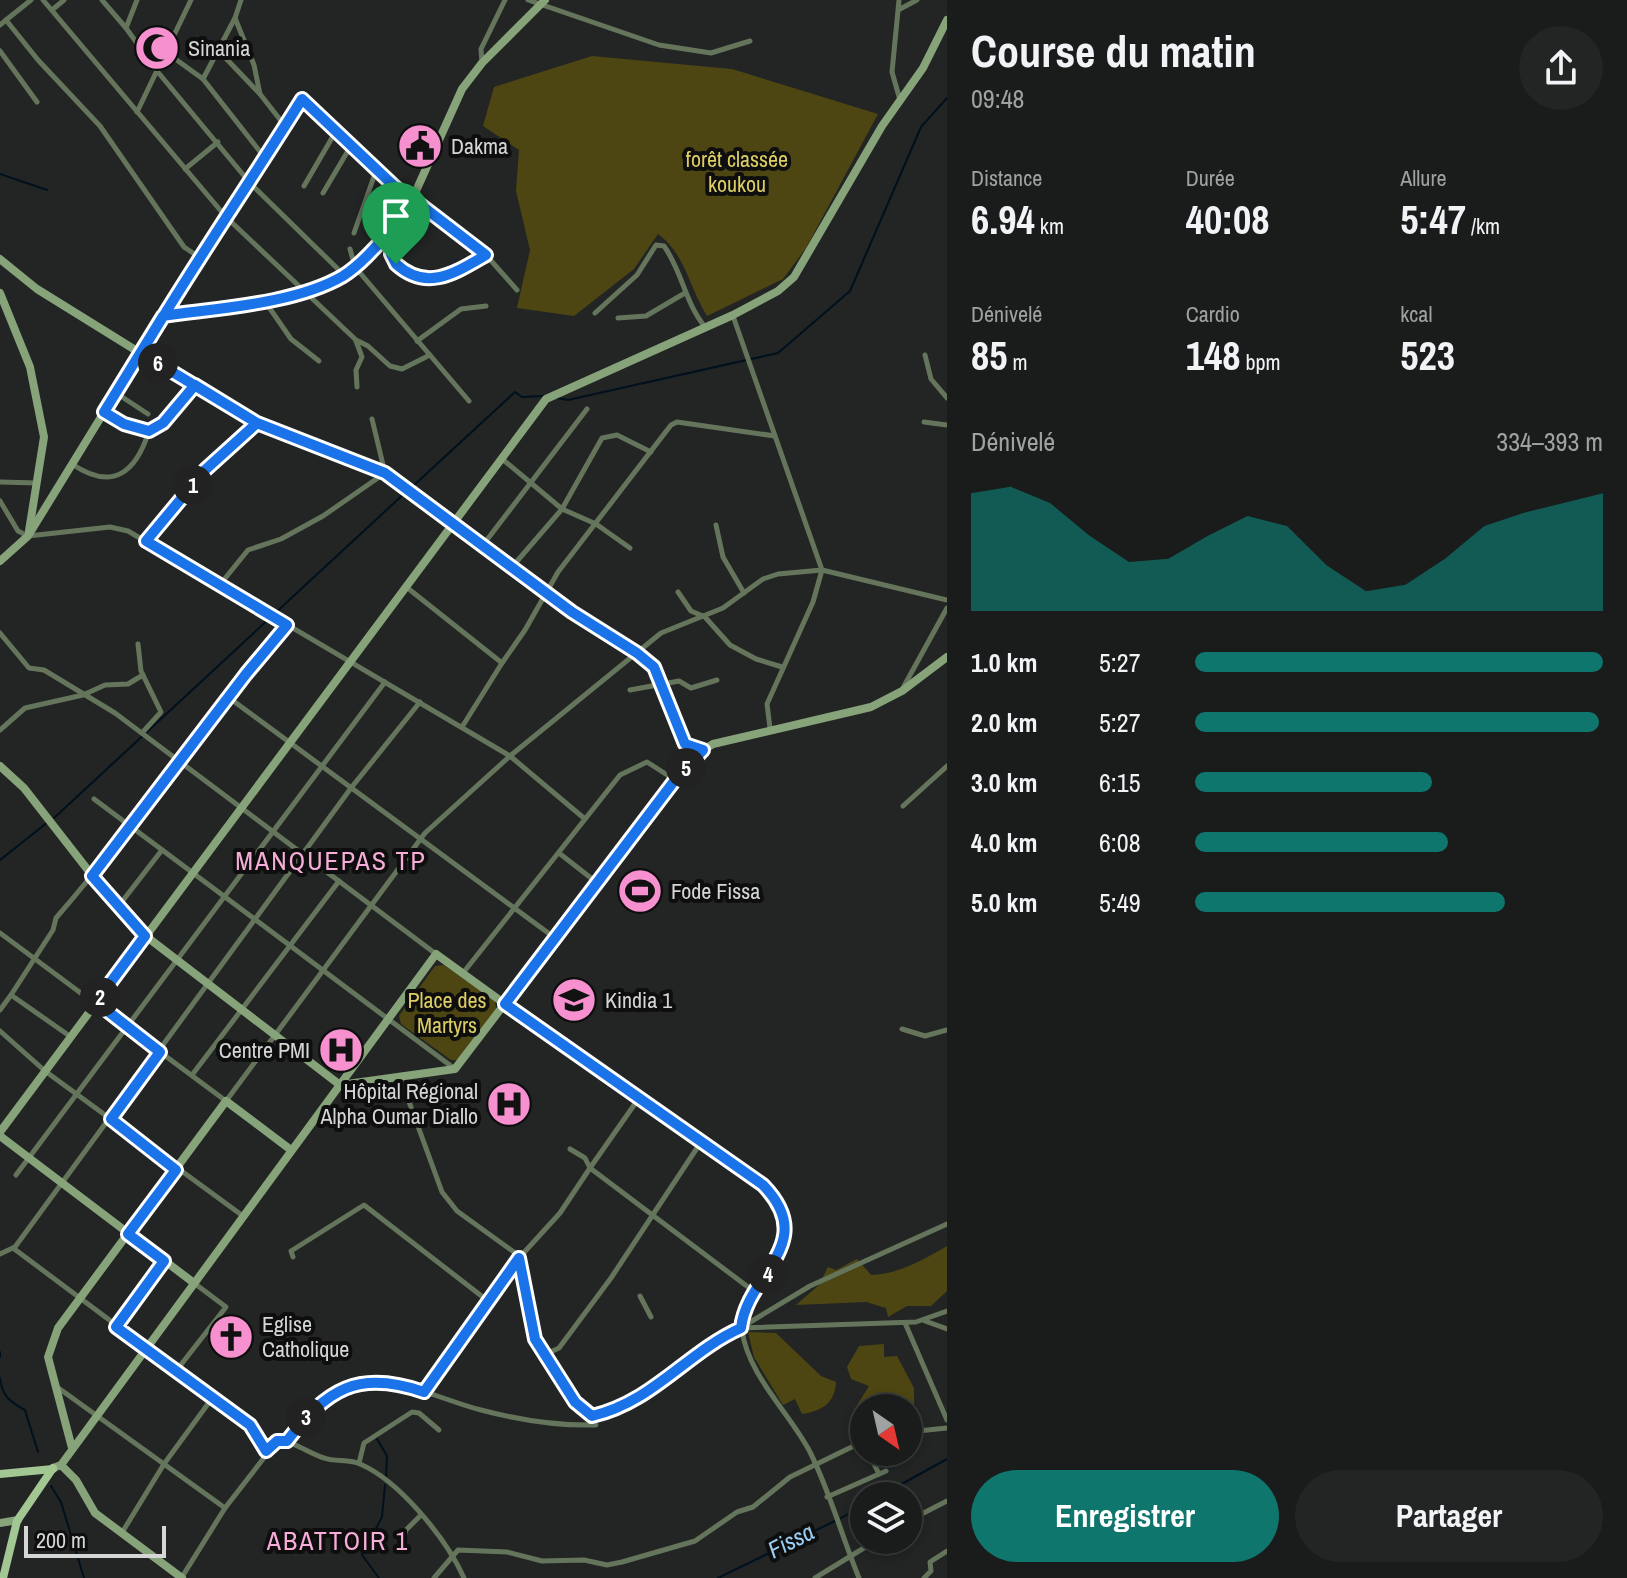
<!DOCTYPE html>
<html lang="fr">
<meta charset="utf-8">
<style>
:root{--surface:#1a1c1b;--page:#232524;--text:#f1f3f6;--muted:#9fa1a3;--line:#383a3a;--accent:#0f766e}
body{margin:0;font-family:"Archivo Narrow",sans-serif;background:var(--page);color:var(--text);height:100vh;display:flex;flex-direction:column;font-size:30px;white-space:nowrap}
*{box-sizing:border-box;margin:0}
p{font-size:26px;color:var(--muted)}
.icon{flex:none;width:44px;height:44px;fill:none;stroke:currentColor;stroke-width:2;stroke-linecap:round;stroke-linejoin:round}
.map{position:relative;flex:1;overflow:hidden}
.drawer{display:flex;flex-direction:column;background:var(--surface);width:680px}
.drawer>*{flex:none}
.needle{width:52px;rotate:146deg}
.controls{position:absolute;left:850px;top:1394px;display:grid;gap:16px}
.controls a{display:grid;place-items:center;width:72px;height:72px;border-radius:50%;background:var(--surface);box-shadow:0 4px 12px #0003,0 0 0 2px var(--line);font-size:40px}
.scale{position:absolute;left:24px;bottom:20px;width:142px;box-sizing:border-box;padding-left:8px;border:4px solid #d5d7d6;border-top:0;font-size:22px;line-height:28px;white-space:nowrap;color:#d5d7d6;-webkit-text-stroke:6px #0d0e0d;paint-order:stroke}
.pin{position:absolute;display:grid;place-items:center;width:68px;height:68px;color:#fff;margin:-82px -34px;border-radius:50% 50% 50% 0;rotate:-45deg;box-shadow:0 0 8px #0007}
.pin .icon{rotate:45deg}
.km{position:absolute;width:40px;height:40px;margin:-20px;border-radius:50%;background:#222;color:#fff;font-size:22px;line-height:40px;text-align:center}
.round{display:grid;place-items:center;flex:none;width:84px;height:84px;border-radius:42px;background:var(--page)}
.summary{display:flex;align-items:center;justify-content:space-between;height:136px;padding:0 24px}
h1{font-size:44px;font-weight:700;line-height:60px}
.metrics{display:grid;grid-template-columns:repeat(3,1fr);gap:12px;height:136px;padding:8px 24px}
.metrics div{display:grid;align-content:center}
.metrics b{font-size:40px;font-weight:700}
.metrics small{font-size:22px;font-weight:400}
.metrics p{font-size:22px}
.chart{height:224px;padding:16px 24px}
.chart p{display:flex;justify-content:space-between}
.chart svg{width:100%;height:144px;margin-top:8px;fill:var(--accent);opacity:.7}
.button{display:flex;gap:16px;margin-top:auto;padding:16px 24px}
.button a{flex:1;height:92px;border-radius:48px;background:var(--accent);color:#fff;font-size:32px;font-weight:700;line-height:92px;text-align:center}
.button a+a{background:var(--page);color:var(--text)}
ul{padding:0 24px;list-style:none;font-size:26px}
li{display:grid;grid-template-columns:128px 96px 1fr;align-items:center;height:60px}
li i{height:20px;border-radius:10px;background:var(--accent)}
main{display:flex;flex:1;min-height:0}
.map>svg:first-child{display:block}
</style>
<main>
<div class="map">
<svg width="947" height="1578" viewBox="0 0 947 1578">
<rect width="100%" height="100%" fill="#222524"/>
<g fill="#4d4613">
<path d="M592 56 732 69 878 114 806 248 783 279 707 316C688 285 686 255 658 234L634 269 574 316 517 308 530 250 516 191 519 150 483 126 494 87Z"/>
<path d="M444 965 495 1001 496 1009 458 1060H451L401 1024 399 1016 435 966Z"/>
<path d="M947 1246V1291L931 1306H907L888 1317 886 1308 866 1302 796 1305 819 1285 828 1267 836 1270 857 1259 871 1275C899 1274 923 1260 947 1246Z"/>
<path d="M748 1332 776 1333 821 1376 836 1382C835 1404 821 1411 802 1414L795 1399 783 1405 754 1357Z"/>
<path d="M884 1344V1357L897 1356 914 1388V1415L908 1420V1408H900L899 1396 882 1402 878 1408 854 1410 869 1386 851 1379 847 1367 859 1346Z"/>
</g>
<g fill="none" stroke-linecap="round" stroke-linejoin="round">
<g stroke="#00101d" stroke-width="2">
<path d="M0 174 47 190"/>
<path d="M557 398 568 400 778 353 850 291 921 127 947 98"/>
<path d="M412 487 515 392 522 397 543 396"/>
<path d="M54 818 407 491"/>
<path d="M0 860 48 822"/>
<path d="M0 1352V1357"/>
<path d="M0 1378C2 1396 10 1402 25 1410L38 1452"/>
<path d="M377 1439 387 1456 386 1477"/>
<path d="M51 1486 61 1502 84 1578"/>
<path d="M880 1496 947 1459"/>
<path d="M841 1518 864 1505"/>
<path d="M379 1578 362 1555 382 1517 385 1485"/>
<path d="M718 1578 835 1521"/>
</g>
<g stroke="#64755c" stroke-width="5">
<path d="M31 0 6 20 38 60 100 126 184 247 199 257"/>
<path d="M43 0 226 217 356 340 368 346 390 366 402 369 430 355"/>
<path d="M102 0 126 28"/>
<path d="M137 0 126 28 157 71 250 183 343 274"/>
<path d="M241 0 235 18 254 65 260 94 285 126"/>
<path d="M528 0 659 45 711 53 750 41"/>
<path d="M899 0 892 72 900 100"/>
<path d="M900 9 917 0"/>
<path d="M52 10 64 0"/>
<path d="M0 25 6 20"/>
<path d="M218 50 260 94"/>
<path d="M0 51 37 102"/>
<path d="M167 53 203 79 265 158"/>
<path d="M482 63 481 49 505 0"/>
<path d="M203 79 235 18"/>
<path d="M137 112 191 0"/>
<path d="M185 169 218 142"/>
<path d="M304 186 336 131"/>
<path d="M323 193 352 144"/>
<path d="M413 199 486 255 517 290"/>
<path d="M401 219 408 227 394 244 391 254C412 297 456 272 486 255"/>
<path d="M354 233 377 168"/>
<path d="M350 249 355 267 469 401"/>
<path d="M264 300 291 339 319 361"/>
<path d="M595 313 637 275 656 245 664 246C682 271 685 303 705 327"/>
<path d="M163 315 302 99 410 201"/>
<path d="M733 316 822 570 813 602 767 704 770 728"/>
<path d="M618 318 646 316 685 293"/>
<path d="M356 341 362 357 356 370 357 387"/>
<path d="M417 341 461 309 486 306"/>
<path d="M925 355 931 379 947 398"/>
<path d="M116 393 148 414"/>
<path d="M104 412 124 424 149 431 163 423 194 386"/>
<path d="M924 422 947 425"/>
<path d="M501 458 562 509 596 524 630 548"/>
<path d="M72 464C113 492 136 472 149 431"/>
<path d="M0 482 37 483"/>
<path d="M0 501 18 531 28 536 110 527 128 531 510 756 585 819"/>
<path d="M716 525 723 557 744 593"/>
<path d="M146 541 156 525 171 515 205 470 257 423"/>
<path d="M483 545 587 409"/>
<path d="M512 567 562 509 602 438 617 435 651 452"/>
<path d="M405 586 502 663 462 727"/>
<path d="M218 587 248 550 281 539 323 516 385 473 372 419"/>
<path d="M678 592 691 611 705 617 730 645 756 659 782 667"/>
<path d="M0 633 29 668 44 670 115 713 436 954"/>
<path d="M138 644 141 671 161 712 142 733"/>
<path d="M502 663 525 630 558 572 671 425 677 422 775 436"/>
<path d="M904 686 947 608"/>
<path d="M630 690 679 681 691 688 717 680"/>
<path d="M228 697 555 938"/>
<path d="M0 730 25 708 83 695 105 685 128 684 143 675"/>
<path d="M94 799 455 1069"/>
<path d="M903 806 947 766"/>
<path d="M559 853 596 882"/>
<path d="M117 908 162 850"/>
<path d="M0 933 226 1101 425 833 510 756 661 633 723 608 763 579 778 574 822 570 947 600"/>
<path d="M463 973 620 775 647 762 675 780"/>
<path d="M505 1004 774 1196C812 1258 736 1285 742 1330 748 1376 790 1413 810 1452 830 1492 842 1537 859 1578"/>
<path d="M0 1010 11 995"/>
<path d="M902 1029 925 1036 947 1030"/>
<path d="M0 1031 45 1071 243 1216"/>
<path d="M71 1037 11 995 53 930 56 918C138 824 206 720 287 625"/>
<path d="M192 1075 339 881"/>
<path d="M400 1077 442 1192 457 1211 518 1255 525 1276 535 1339 575 1402 592 1416C653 1403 687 1352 741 1328L916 1322 947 1311"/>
<path d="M570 1149 585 1158 590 1168 639 1098"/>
<path d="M16 1175 385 682"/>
<path d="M13 1248 250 1425 266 1451"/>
<path d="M0 1254 15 1247 351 788 420 702"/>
<path d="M293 1257 291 1251 364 1205 488 1301"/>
<path d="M640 1296 651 1317"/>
<path d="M925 1321 947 1329"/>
<path d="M905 1323 947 1420"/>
<path d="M116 1327 164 1261"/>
<path d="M742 1327 810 1286 947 1224"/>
<path d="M544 1355 559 1348 611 1278 701 1142"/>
<path d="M176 1371 226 1307 194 1283"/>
<path d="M57 1387 225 1508"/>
<path d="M424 1392 519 1258 560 1213 590 1168 756 1293"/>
<path d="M908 1432 947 1428"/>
<path d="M287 1441C300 1424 314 1402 333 1392 383 1366 433 1398 481 1410 519 1420 557 1426 596 1425"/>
<path d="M868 1452 879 1474"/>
<path d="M359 1463 364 1443 412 1412 419 1413 439 1430"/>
<path d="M827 1497 886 1471"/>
<path d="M908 1521 947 1501"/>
<path d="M123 1531 164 1464 213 1397"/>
<path d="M403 1540 406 1530 421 1515"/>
<path d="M182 1577 225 1508 277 1441C294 1441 308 1453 324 1458 335 1462 350 1459 360 1464 400 1481 447 1540 464 1578"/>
<path d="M434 1578 458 1550 507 1552 542 1561 584 1560 607 1565 622 1562 695 1541 737 1512 753 1507 790 1477 864 1441"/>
<path d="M815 1578 877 1540"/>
<path d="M924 1578 931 1571 930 1562 947 1551"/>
</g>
<g stroke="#87a37a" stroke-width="8">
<path d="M0 259 37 289 224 405 257 423 385 473 406 488 572 612 654 667 685 744 703 750"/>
<path d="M0 293 30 367 44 437 29 531"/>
<path d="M0 561 28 536 163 316C269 300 348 303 411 202L462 89 482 63 545 0"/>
<path d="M0 766 24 788 130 924 340 1085 455 1069 675 780 703 750 713 744 871 707 902 691 947 657"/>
<path d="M0 1132 546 399 733 315 778 291 794 277 882 126 923 68 947 20"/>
<path d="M0 1136 194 1283"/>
<path d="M72 1448 48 1357 58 1328 226 1101 291 1150"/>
<path d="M61 1465 76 1480 95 1513 182 1578"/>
<path d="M53 1468 61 1465 436 954 505 1004"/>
<path d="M0 1523 18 1520"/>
</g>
<g stroke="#a3c792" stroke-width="8">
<path d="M0 1474 53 1469"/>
<path d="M3 1578 17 1521 53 1468"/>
</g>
</g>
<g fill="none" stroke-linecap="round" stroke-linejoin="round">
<g stroke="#fff" stroke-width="16">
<path id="route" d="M396 264 391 254 394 244 408 227 401 219C383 238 365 262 343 276 295 304 218 308 163 316L104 412 124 424 149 431 163 423 195 385 257 423 205 470 146 541 287 625 246 674 92 876 145 936 96 1002 160 1052 111 1119 176 1170 128 1234 164 1261 116 1327 250 1425 266 1451 277 1441H287C327 1389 358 1369 424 1392L519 1258 535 1339 575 1402 592 1416C653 1402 687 1352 741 1328 747 1273 820 1244 763 1185L505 1004 675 780 703 750 685 744 654 667 637 653 572 612 385 473 257 423 141 353C192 267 249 184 302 99L411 202 413 199 486 255C455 273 427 292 396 264"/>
</g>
<use href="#route" stroke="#1a73e8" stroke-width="10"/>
</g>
<defs>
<g id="mosque-disc" transform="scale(2.3)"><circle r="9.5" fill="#f790ce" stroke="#0d0e0d"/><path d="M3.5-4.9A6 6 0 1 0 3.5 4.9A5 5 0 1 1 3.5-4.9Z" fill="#111"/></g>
<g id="civic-disc" transform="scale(2.3)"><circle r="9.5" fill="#f790ce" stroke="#0d0e0d"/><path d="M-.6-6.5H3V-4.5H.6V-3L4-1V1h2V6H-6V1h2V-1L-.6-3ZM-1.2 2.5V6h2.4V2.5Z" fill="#111"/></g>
<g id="stadium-disc" transform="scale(2.3)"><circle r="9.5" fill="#f790ce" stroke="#0d0e0d"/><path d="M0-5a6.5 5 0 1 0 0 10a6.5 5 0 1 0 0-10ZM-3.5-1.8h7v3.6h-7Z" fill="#111"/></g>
<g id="university-disc" transform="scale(2.3)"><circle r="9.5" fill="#f790ce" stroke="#0d0e0d"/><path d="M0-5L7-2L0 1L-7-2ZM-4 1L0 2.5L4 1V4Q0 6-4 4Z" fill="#111"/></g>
<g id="hospital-disc" transform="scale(2.3)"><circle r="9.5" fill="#f790ce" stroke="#0d0e0d"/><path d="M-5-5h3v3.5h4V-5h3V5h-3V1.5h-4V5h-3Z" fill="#111"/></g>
<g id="church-disc" transform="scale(2.3)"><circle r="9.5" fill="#f790ce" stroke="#0d0e0d"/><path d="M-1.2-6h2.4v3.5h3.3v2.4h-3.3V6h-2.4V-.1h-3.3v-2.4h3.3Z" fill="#111"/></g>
</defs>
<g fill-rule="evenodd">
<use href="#mosque-disc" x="157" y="48"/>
<use href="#civic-disc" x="420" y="146"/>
<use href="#stadium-disc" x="640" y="891"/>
<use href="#university-disc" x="574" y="1000"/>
<use href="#hospital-disc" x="341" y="1050"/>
<use href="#hospital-disc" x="509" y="1104"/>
<use href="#church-disc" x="231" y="1337"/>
</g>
<g text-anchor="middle" stroke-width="8" stroke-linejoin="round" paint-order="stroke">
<g font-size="22" fill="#d5d7d6" stroke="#0d0e0d" text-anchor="start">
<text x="188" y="56">Sinania</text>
<text x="451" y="154">Dakma</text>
<text x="671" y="899">Fode Fissa</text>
<text x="605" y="1008">Kindia 1</text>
<text x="310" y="1058" text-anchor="end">Centre PMI</text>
<text x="478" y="1099" text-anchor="end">Hôpital Régional<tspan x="478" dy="25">Alpha Oumar Diallo</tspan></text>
<text x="262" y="1332">Eglise<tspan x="262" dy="25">Catholique</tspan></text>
</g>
<g font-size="22" fill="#dccd64" stroke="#0d0e0d">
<text x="737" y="167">forêt classée<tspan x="737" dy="25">koukou</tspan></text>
<text x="447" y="1008">Place des<tspan x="447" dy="25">Martyrs</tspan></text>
</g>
<g font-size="24" font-style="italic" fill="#9acef4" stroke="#0d0e0d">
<text transform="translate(791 1541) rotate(-27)" y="8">Fissa</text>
</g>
<g font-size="26" letter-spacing="2" fill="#f6add7" stroke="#0d0e0d">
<text x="331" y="870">MANQUEPAS TP</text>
<text x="338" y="1550">ABATTOIR 1</text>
</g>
</g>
</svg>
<div class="controls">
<a><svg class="needle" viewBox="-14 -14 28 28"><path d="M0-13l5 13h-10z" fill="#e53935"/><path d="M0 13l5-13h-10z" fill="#9fa1a3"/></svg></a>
<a><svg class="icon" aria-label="layers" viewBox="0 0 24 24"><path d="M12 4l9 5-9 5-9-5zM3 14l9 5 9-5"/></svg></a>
</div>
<div class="scale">200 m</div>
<div class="pin" style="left:396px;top:264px;background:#1e9e55"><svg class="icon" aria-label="arrive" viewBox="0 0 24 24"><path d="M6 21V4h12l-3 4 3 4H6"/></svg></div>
<b class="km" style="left:193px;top:485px">1</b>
<b class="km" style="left:100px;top:997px">2</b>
<b class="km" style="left:306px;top:1417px">3</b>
<b class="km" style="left:768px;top:1274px">4</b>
<b class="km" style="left:686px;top:768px">5</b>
<b class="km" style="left:158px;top:363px">6</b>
</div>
<section class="drawer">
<div class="summary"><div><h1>Course du matin</h1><p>09:48</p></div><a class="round"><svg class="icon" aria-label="share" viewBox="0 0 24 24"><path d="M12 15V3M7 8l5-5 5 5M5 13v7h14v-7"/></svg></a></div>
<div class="metrics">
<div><p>Distance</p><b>6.94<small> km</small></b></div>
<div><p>Durée</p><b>40:08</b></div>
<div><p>Allure</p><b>5:47<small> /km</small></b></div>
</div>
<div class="metrics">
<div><p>Dénivelé</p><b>85<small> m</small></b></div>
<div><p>Cardio</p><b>148<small> bpm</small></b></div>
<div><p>kcal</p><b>523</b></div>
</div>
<div class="chart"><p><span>Dénivelé</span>334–393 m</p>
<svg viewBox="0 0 160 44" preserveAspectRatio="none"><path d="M0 44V8L10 6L20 11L30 21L40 29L50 28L60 21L70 15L80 18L90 30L100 38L110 36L120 28L130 18L140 14L150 11L160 8V44z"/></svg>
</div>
<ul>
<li><b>1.0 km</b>5:27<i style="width:100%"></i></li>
<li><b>2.0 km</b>5:27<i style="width:99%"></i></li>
<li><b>3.0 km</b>6:15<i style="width:58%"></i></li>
<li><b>4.0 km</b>6:08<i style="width:62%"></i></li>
<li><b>5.0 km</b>5:49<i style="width:76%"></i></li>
</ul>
<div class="button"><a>Enregistrer</a><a>Partager</a></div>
</section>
</main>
